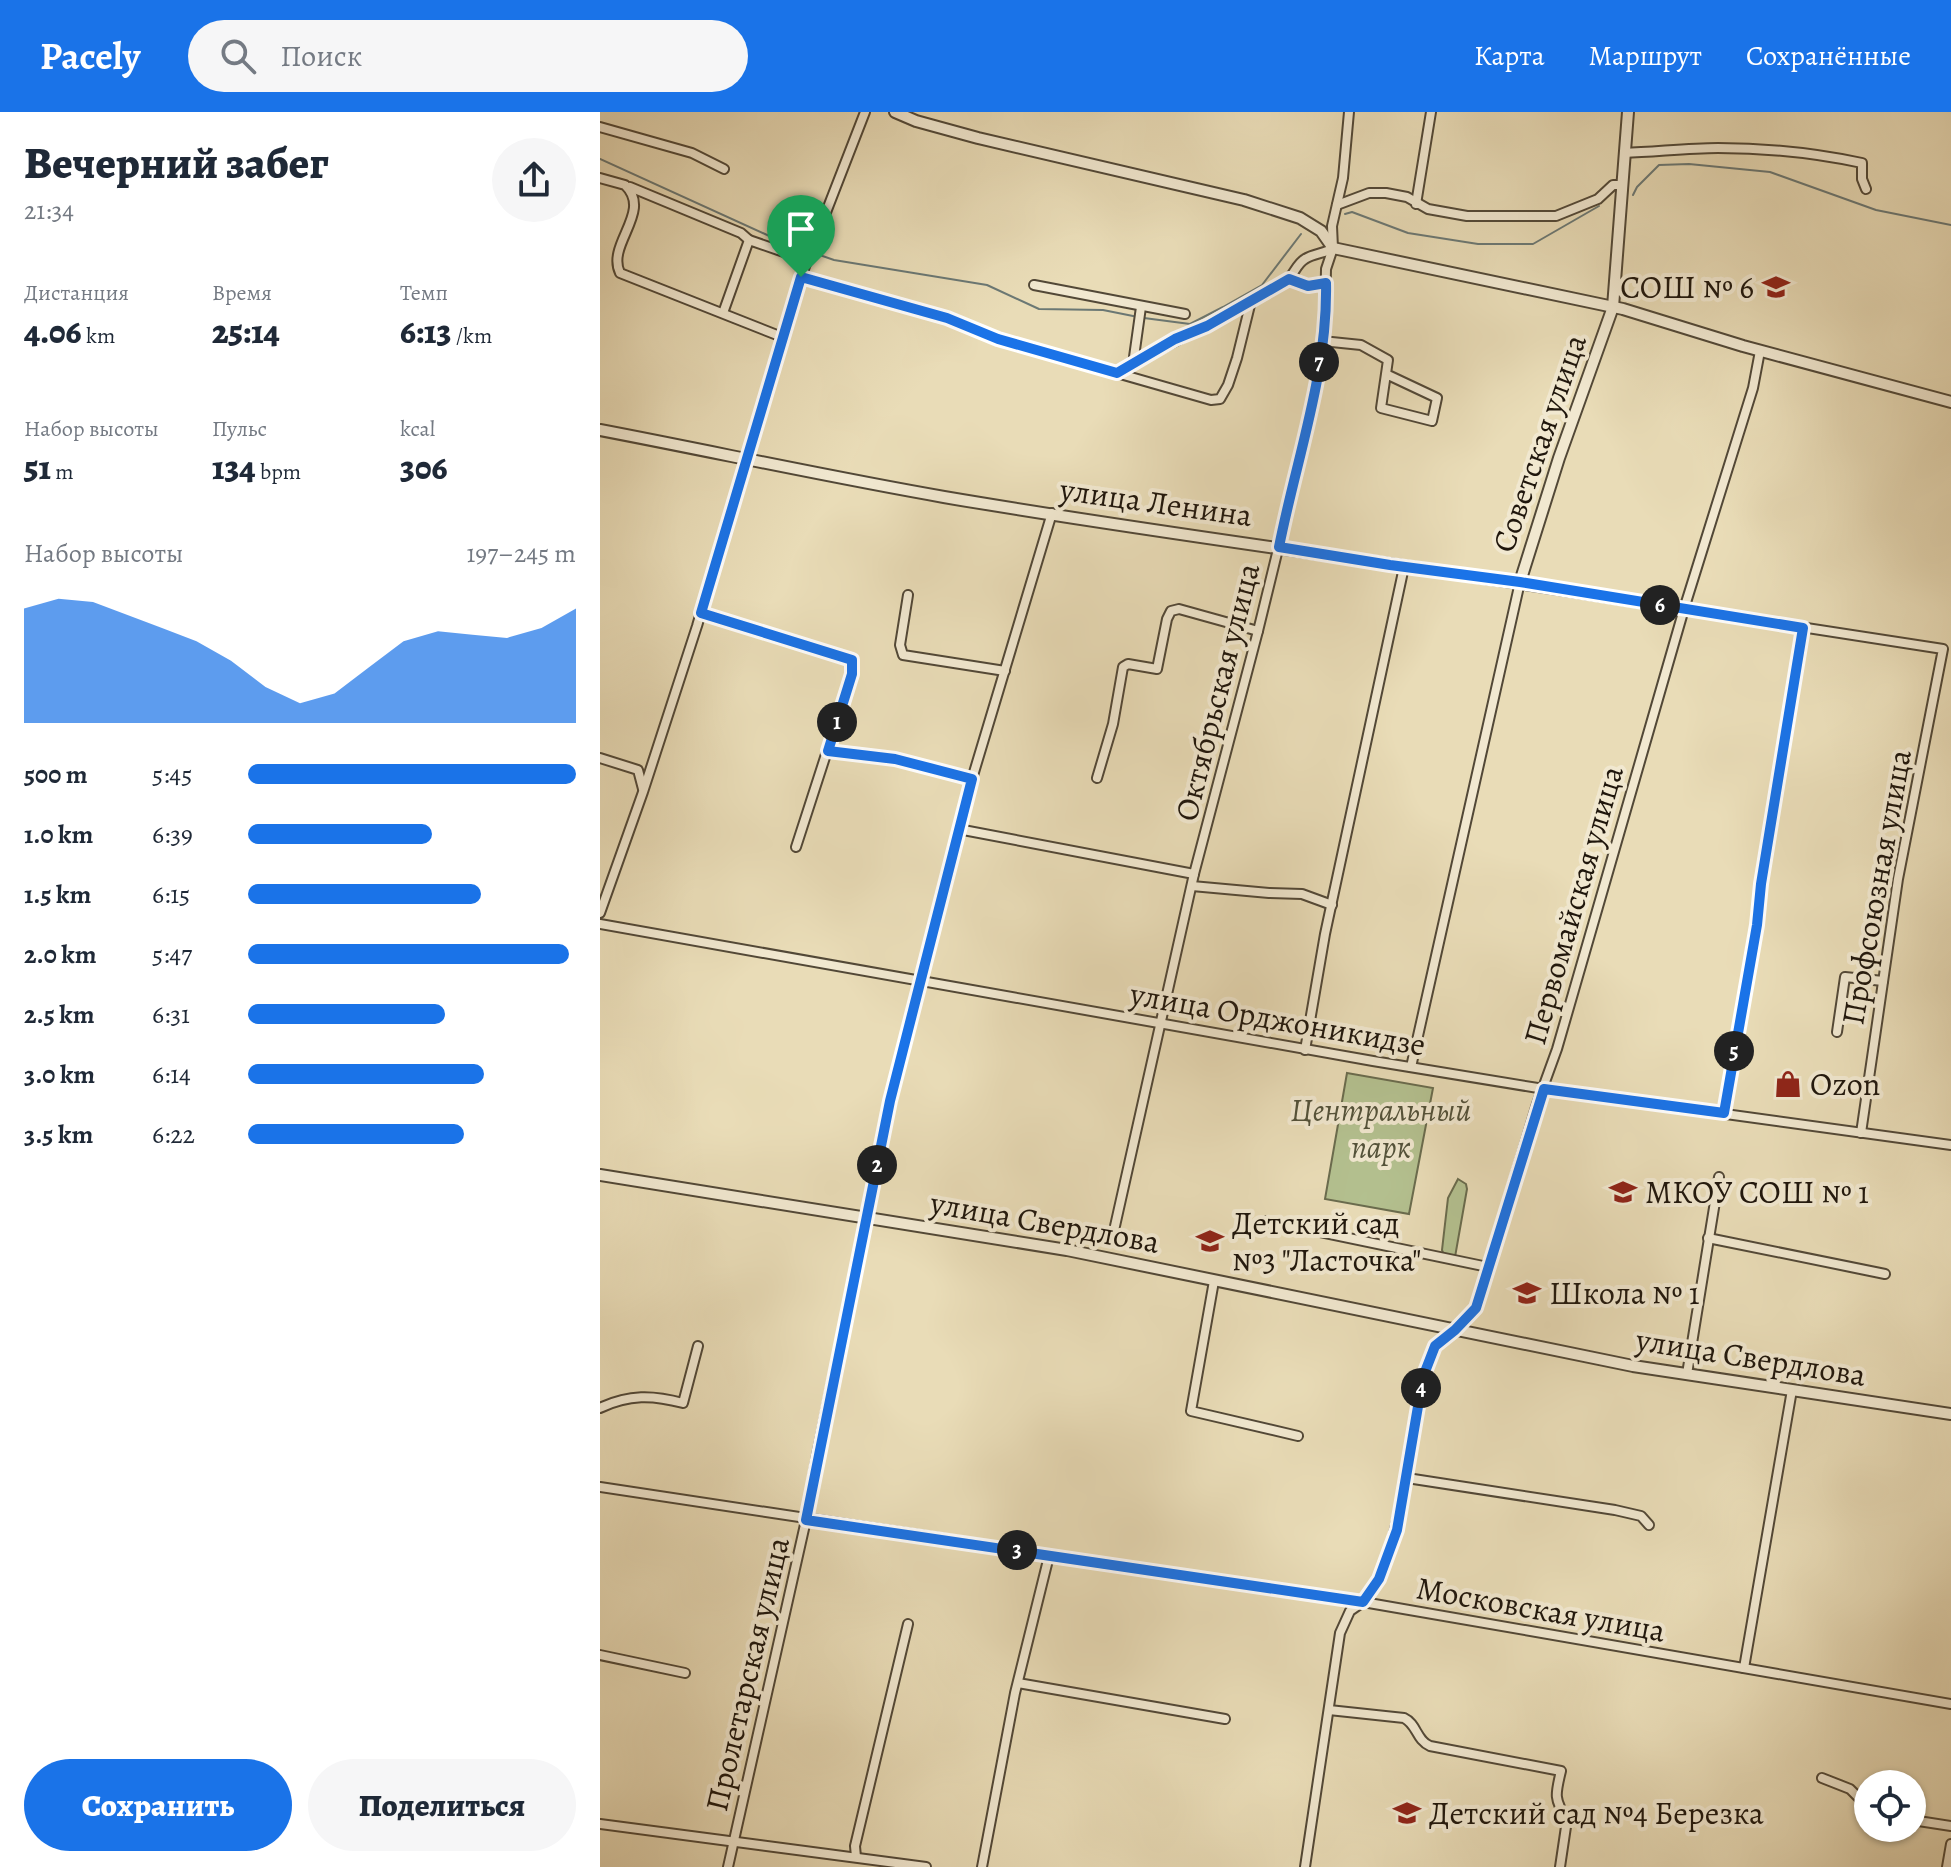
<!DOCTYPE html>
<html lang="ru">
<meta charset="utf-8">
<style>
:root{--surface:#fff;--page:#f6f6f7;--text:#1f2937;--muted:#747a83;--accent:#1a73e8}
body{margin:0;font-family:Alegreya,serif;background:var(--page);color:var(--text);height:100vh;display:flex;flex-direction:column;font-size:30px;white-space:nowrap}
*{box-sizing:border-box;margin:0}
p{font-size:26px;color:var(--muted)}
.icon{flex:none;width:44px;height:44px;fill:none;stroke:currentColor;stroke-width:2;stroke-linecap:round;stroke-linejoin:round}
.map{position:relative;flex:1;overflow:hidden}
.details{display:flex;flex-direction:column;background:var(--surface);width:600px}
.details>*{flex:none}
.tools{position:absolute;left:1254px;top:1658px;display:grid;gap:16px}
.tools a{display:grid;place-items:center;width:72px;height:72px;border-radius:50%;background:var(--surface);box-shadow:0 2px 6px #0004;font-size:40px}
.pin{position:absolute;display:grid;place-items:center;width:68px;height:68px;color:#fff;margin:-82px -34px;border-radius:50% 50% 50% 0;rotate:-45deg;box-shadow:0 0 8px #0007}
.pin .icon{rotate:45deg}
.km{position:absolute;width:40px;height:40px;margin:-20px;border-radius:50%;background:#222;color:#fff;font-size:22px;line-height:40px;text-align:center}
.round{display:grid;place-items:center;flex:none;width:84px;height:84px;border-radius:42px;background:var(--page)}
.summary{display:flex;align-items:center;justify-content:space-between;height:136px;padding:0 24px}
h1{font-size:44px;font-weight:800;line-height:60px}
.metrics{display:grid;grid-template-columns:repeat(3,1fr);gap:12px;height:136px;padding:8px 24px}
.metrics div{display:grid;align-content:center}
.metrics b{font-size:34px;font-weight:800}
.metrics small{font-size:22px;font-weight:400}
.metrics p{font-size:22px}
.chart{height:224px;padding:16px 24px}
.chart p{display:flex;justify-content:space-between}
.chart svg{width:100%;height:144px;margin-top:8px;fill:var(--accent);opacity:.7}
.primary-button{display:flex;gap:16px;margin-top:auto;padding:16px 24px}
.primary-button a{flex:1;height:92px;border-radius:48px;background:var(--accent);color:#fff;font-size:32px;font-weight:800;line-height:92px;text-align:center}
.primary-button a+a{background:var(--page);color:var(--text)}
ul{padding:0 24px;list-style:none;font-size:26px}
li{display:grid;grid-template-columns:128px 96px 1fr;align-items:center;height:60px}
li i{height:20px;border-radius:10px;background:var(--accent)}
header{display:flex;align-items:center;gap:48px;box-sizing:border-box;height:112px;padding:0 40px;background:var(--accent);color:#fff}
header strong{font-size:38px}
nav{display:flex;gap:44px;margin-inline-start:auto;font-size:28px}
.search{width:560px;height:72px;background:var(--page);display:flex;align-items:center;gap:20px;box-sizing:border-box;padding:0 28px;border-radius:44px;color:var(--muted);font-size:30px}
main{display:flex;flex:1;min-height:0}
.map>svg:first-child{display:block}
</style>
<header>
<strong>Pacely</strong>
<div class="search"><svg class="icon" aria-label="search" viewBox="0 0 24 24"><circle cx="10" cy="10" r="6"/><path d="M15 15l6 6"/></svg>Поиск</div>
<nav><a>Карта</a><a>Маршрут</a><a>Сохранённые</a></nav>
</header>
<main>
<section class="details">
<div class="summary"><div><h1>Вечерний забег</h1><p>21:34</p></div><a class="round"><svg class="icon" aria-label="share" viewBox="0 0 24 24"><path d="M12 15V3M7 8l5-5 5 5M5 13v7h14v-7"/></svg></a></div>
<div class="metrics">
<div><p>Дистанция</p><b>4.06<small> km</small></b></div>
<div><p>Время</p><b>25:14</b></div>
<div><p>Темп</p><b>6:13<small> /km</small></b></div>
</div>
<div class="metrics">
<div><p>Набор высоты</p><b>51<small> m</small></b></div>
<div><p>Пульс</p><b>134<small> bpm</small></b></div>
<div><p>kcal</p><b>306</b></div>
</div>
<div class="chart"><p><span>Набор высоты</span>197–245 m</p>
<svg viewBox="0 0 160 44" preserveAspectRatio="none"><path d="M0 44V9L10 6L20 7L30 11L40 15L50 19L60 25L70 33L80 38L90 35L100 27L110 19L120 16L130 17L140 18L150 15L160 9V44z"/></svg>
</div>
<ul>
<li><b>500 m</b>5:45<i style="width:100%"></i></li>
<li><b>1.0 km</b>6:39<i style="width:56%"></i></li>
<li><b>1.5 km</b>6:15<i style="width:71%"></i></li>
<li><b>2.0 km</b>5:47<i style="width:98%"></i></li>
<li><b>2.5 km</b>6:31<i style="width:60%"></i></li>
<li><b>3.0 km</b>6:14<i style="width:72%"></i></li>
<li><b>3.5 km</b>6:22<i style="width:66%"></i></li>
</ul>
<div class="primary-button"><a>Сохранить</a><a>Поделиться</a></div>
</section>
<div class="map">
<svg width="1351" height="1755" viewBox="0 0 1351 1755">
<rect width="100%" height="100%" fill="#e9dcb7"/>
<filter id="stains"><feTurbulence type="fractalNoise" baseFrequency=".0025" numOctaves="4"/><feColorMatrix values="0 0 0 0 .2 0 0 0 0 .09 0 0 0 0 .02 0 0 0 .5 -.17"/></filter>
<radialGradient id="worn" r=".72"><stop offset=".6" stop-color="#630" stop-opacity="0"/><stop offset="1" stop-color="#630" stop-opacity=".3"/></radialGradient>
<g fill="#b4c190" stroke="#6a6c4e" stroke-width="2">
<path d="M747 961 833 976 809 1102 725 1087Z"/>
<path d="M858 1067 866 1072 867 1077 855 1145 844 1143 842 1138 848 1086Z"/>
</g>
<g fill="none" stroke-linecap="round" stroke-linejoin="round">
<g stroke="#6b7874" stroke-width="2">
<path d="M0 47 178 128 207 139"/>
<path d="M1033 83 1037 75 1059 53 1089 52 1170 60 1276 98 1351 113"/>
<path d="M745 102 752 100 808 121 878 132H933L999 94"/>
<path d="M214 141 234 148 387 173 439 197 503 198 538 205"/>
<path d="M544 206 590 212 623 195 662 173 701 122"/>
</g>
<g stroke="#524837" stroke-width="12">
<g id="minor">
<path d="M0 15 92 41 124 57"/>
<path d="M1024 41C1056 40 1087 36 1118 36 1167 36 1215 41 1262 51V67L1266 77"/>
<path d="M0 66 25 73C53 100 6 132 20 161L182 225"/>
<path d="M30 75 141 121 149 128"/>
<path d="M816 92 831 0"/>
<path d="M737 93 769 81H786L807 85 828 97 867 104H956L998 87 1013 73H1021"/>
<path d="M201 165 347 206 398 227 611 288 620 287 628 273 637 246 651 189"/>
<path d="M689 167 708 174 726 171"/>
<path d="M434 173 585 202"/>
<path d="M123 201 149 128 207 148"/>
<path d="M722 229 761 233 788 248 781 296 832 309 837 286 786 262"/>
<path d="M533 252 541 195"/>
<path d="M517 261C572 229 630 203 685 170 694 164 696 152 705 147 714 141 724 142 733 136"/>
<path d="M308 483 300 533 303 543 405 559"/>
<path d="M1084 497 1343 537 1298 767 1261 1021"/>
<path d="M101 501 252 548V562L196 735"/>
<path d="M228 639 295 647 372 667"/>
<path d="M0 646 38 658 43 677"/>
<path d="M497 666 513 612 523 555 528 552 557 557 567 507 571 499 579 497 658 519"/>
<path d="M358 717 594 762"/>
<path d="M592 774 669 781 702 782 732 793"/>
<path d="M0 801 43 680 97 514 197 175 265 0"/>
<path d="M0 812 773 949 944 977 1351 1033"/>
<path d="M1237 920 1245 865 1283 869"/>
<path d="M705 938 725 822 804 455"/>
<path d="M811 955 920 470"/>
<path d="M1124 1001 1157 813 1161 772 1203 516"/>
<path d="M667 1109 888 1155"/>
<path d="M513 1123 594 762 658 519 711 302 725 207 726 157 733 136 732 114 743 66 749 0"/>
<path d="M1108 1126 1285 1162"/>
<path d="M614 1169 591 1299 698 1324"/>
<path d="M1087 1262 1119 1065"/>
<path d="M0 1296C29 1282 53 1283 83 1291L98 1234"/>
<path d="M807 1366 1015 1398 1041 1404 1049 1413"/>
<path d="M0 1375 763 1490 1351 1592"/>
<path d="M0 1543 85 1561"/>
<path d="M1144 1556 1192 1278"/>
<path d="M418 1571 625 1607"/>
<path d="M729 1598 804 1606C817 1612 816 1628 830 1634L961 1659C955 1683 954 1687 967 1708L960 1755"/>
<path d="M1222 1666 1250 1677 1268 1695"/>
<path d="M1312 1708 1351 1714"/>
<path d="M0 1712 326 1755"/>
<path d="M256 1745 255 1734 308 1512"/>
<path d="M128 1755 206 1408 217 1343 303 933 372 667 452 401"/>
<path d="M382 1755 415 1581 449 1444"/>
<path d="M705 1755 740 1521 750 1499 763 1490 779 1467 789 1443 807 1366 823 1265 835 1234 855 1218 876 1196 937 992 957 937 1084 497 1153 276 1160 239"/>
<path d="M1347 1755 1351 1732"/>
</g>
</g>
<g stroke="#524837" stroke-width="14">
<g id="tertiary">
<path d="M295 0 316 9 378 26 644 88 700 106 721 119 733 136 1023 197 1143 234 1351 290"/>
<path d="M0 318C115 340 229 365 344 385 590 427 838 456 1084 497"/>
<path d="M920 470 959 346 1013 195 1028 0"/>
<path d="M0 1063 467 1138 1033 1254 1351 1302"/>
</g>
</g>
<use href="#minor" stroke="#f1e8d0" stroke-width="8"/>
<use href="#tertiary" stroke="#f1e8d0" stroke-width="10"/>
</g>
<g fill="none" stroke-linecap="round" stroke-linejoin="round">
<g stroke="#fff" stroke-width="16">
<path id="route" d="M201 165 347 206 398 227 517 261 575 227 607 214 689 167 708 174 726 171C728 261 696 348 679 435L790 453 920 470 1203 516 1161 772 1157 813 1124 1001 944 977 876 1196 855 1218 835 1234 823 1265 797 1418 779 1467 763 1490 206 1408 290 989 372 667 295 647 228 639 252 562V548L101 501Z"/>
</g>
<use href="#route" stroke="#1a73e8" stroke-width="10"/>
</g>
<defs>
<g id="school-bare" transform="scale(2.16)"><path d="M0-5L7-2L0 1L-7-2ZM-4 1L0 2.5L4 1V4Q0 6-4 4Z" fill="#8f2418" stroke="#f1e8d0" stroke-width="2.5" paint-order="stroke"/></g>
<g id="shop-bare" transform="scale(2.16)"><path d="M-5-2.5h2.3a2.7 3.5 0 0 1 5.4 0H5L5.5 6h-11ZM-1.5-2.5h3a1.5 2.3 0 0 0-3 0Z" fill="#8f2418" stroke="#f1e8d0" stroke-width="2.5" paint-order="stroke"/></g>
</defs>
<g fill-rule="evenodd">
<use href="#school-bare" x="1176" y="175"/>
<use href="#shop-bare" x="1188" y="972"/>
<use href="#school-bare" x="1023" y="1080"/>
<use href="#school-bare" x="610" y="1129"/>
<use href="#school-bare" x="927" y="1181"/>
<use href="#school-bare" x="807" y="1701"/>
</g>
<g text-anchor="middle" stroke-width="8" stroke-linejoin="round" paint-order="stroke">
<g font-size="32" fill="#1f160c" stroke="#f1e8d0" text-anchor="start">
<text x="1154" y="186" text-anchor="end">СОШ № 6</text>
<text x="1210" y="983">Ozon</text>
<text x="1045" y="1091">МКОУ СОШ № 1</text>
<text x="632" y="1122">Детский сад<tspan x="632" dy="37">№3 "Ласточка"</tspan></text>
<text x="949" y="1192">Школа № 1</text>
<text x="829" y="1712">Детский сад №4 Березка</text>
</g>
<g font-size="32" fill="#1f160c" stroke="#f1e8d0">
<text transform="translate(939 331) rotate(-71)" y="11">Советская улица</text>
<text transform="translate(556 390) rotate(8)" y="11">улица Ленина</text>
<text transform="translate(617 580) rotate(-76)" y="11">Октябрьская улица</text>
<text transform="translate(1276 775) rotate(-80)" y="11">Профсоюзная улица</text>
<text transform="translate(973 793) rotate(-74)" y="11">Первомайская улица</text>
<text transform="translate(678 907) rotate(10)" y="11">улица Орджоникидзе</text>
<text transform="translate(445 1110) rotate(10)" y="11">улица Свердлова</text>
<text transform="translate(1151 1245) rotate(9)" y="11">улица Свердлова</text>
<text transform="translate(941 1497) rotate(10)" y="11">Московская улица</text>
<text transform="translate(147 1562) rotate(-77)" y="11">Пролетарская улица</text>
</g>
<g font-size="32" font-style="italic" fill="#53523a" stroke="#f1e8d0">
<text x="781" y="1009">Центральный<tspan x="781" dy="37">парк</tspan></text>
</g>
</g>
<rect width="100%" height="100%" filter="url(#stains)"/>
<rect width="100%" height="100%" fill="url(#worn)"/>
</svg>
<div class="tools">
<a><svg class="icon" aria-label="locate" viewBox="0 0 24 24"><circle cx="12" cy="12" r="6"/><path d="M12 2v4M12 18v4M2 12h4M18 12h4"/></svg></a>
</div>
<div class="pin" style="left:201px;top:165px;background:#1e9e55"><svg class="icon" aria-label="arrive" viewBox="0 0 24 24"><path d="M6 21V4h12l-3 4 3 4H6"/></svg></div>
<b class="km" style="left:237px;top:610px">1</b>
<b class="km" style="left:277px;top:1053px">2</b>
<b class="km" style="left:417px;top:1438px">3</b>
<b class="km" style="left:821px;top:1276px">4</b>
<b class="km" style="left:1134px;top:939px">5</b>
<b class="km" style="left:1060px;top:493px">6</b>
<b class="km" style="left:719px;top:250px">7</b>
</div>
</main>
